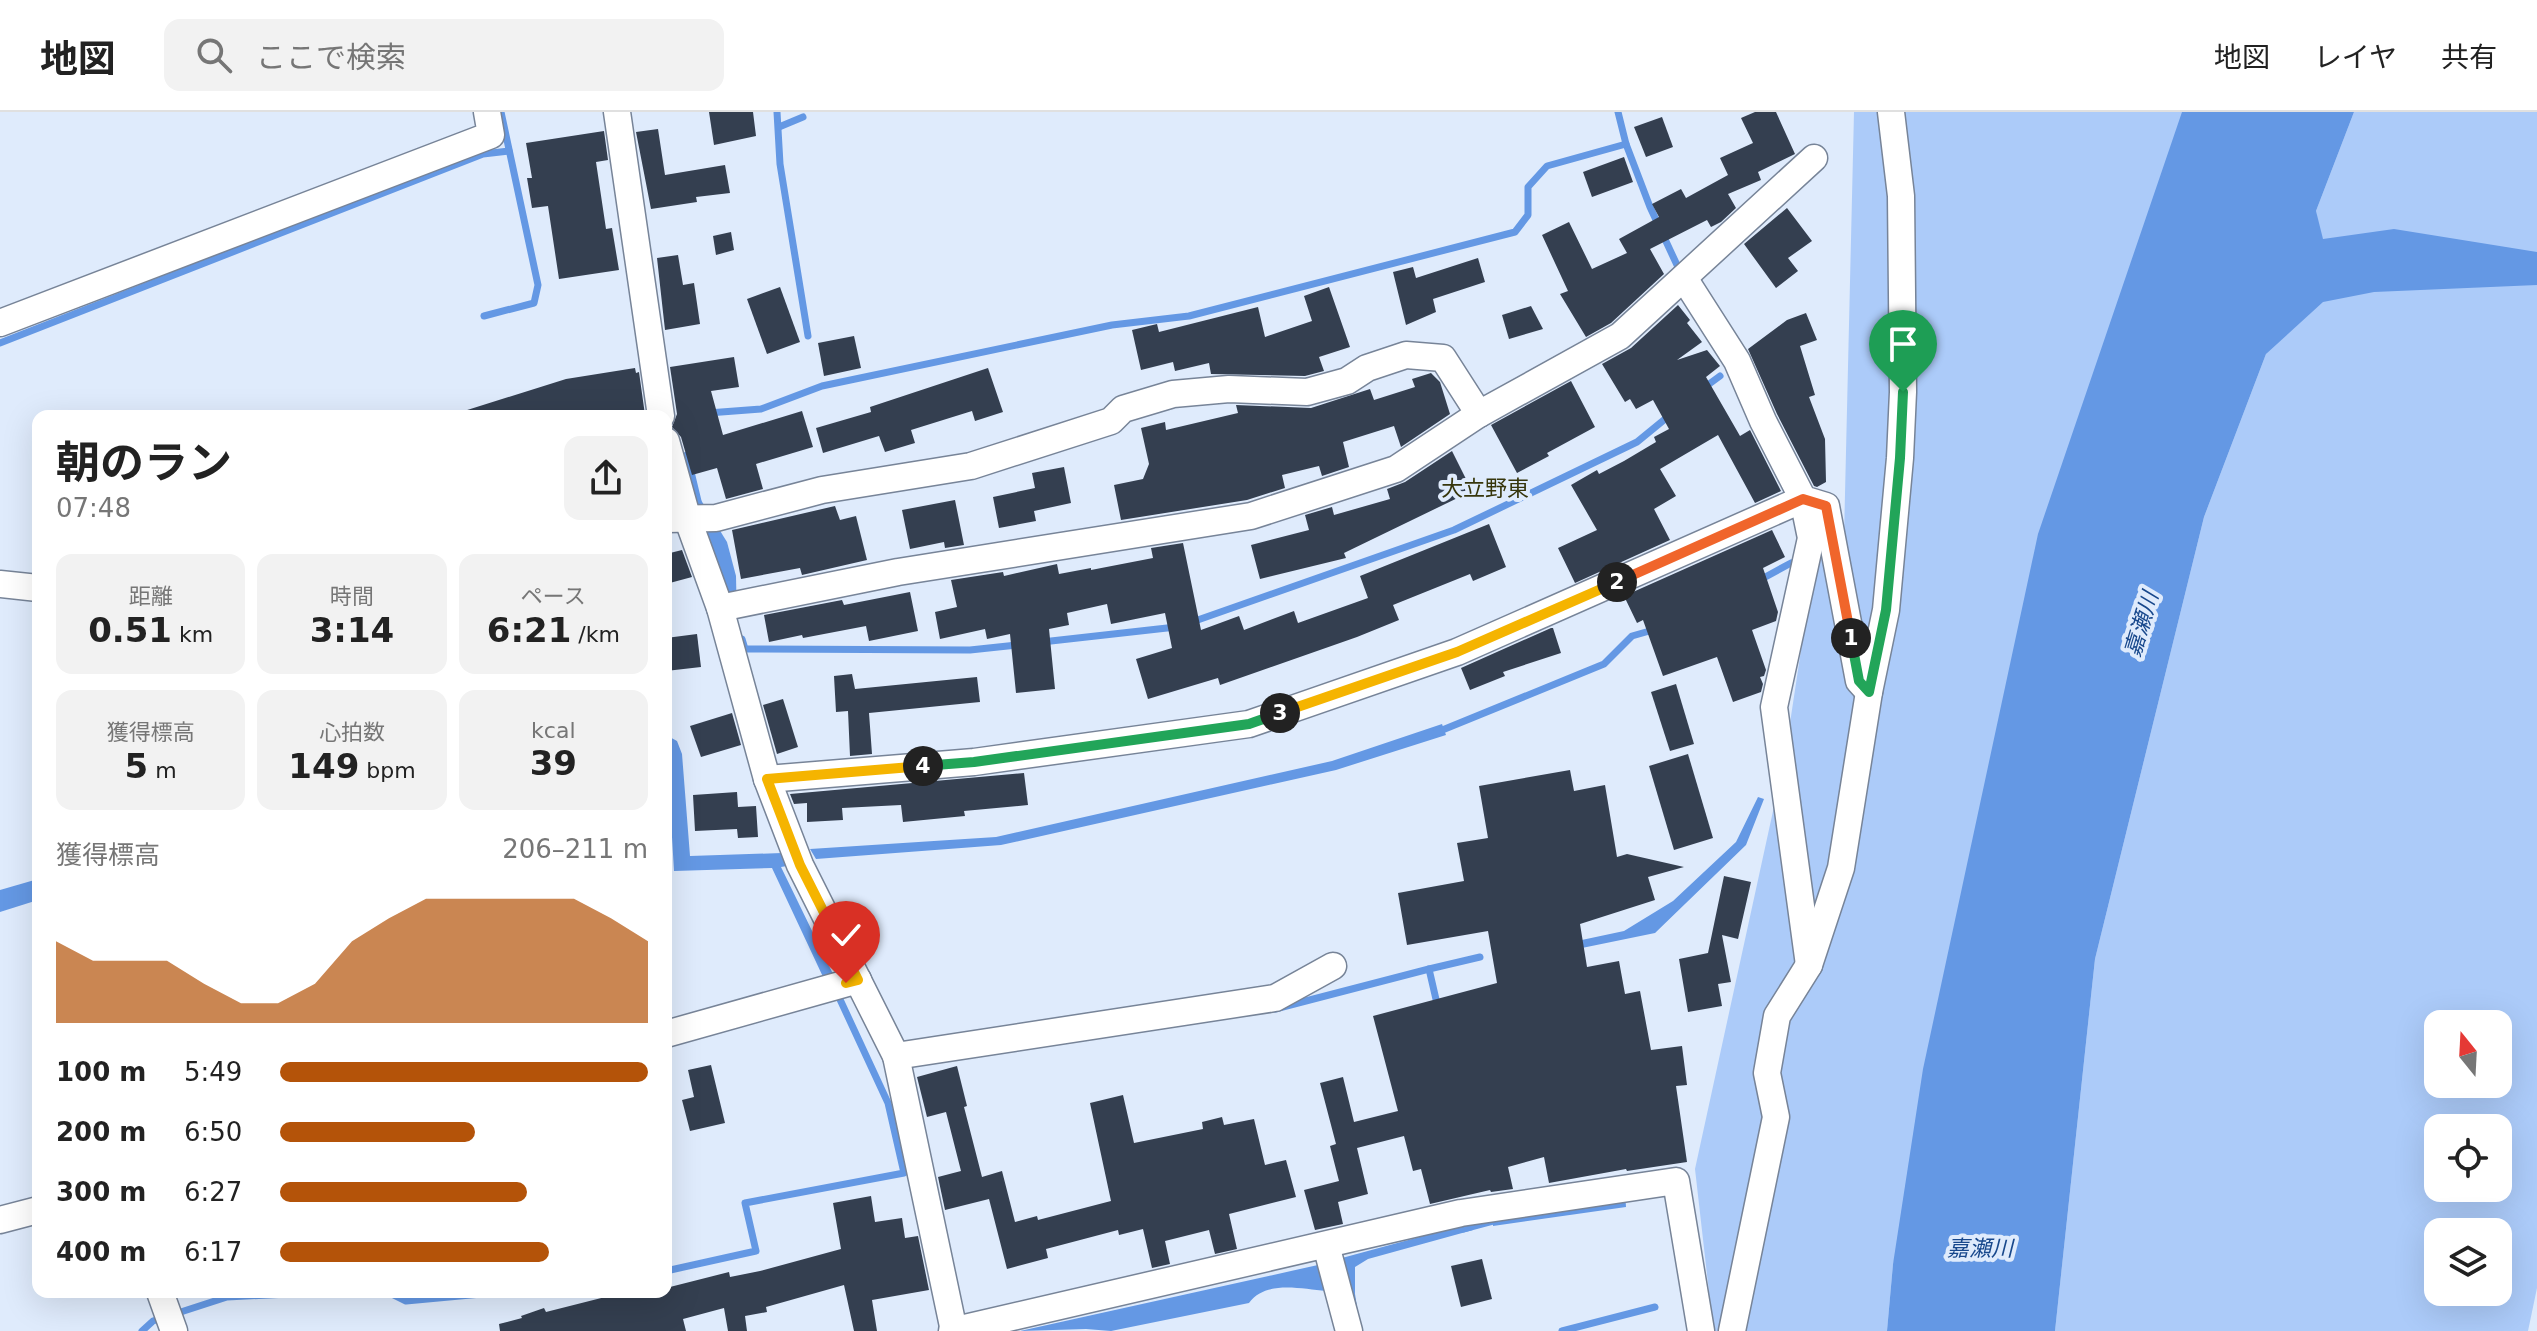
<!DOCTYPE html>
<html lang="ja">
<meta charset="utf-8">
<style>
:root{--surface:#fff;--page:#f2f2f2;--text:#222;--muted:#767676;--line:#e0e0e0;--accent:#b45309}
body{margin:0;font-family:"DejaVu Sans","Noto Sans JP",sans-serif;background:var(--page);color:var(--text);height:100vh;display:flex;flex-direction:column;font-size:30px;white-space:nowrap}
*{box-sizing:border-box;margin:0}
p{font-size:26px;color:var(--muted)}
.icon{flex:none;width:44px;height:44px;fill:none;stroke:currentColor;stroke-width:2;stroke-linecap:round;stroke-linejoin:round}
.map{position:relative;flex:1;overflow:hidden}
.sheet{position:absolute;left:32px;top:298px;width:640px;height:888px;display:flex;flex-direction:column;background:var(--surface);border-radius:16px;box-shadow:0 8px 32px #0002}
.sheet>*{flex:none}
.needle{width:52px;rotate:342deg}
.tools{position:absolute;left:2424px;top:898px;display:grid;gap:16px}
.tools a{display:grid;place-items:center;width:88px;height:88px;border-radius:16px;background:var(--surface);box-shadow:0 8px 32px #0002;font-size:40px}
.pin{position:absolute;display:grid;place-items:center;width:68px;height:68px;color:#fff;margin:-82px -34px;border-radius:50% 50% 50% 0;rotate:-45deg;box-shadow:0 0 8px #0007}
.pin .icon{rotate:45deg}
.km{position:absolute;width:40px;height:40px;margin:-20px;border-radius:50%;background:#222;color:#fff;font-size:22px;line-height:40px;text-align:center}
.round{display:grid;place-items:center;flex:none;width:84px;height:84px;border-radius:16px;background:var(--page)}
.summary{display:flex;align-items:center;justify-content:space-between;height:136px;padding:0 24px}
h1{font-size:44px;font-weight:700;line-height:60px}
.metrics{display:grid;grid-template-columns:repeat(3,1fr);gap:12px;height:136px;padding:8px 24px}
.metrics div{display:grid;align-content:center;border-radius:16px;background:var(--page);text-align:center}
.metrics b{font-size:34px;font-weight:700}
.metrics small{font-size:22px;font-weight:400}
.metrics p{font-size:22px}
.chart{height:224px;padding:16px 24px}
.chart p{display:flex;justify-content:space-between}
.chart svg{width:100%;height:144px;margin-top:8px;fill:var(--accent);opacity:.7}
ul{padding:0 24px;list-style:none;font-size:26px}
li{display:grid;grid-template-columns:128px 96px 1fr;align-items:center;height:60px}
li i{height:20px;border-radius:10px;background:var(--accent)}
header{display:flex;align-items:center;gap:48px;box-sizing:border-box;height:112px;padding:0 40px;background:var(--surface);border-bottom:2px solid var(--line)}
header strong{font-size:38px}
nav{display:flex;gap:44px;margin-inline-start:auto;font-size:28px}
.search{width:560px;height:72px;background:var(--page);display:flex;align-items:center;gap:20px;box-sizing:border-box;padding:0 28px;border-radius:16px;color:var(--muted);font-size:30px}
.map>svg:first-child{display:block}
</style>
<header>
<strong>地図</strong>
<div class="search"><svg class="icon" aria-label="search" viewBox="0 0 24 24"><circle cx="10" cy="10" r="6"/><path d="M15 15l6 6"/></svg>ここで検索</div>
<nav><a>地図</a><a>レイヤ</a><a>共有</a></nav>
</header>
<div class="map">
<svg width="2537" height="1219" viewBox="0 0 2537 1219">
<rect width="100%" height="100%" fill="#dfebfc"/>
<g fill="#accbf9" fill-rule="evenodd">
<path d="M1854 0H2227L1893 1152 1887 1219H1690L1709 1180 1695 1057 1785 644 1816 439 1844 425Z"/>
<path d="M2354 0H2537V153L2319 155 2316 99Z"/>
<path d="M2537 168V1176L2528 1219H2055L2095 847 2204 405 2266 242 2315 175ZM2438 912H2498V972H2438ZM2438 1016H2498V1076H2438ZM2438 1120H2498V1180H2438Z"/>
</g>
<g fill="#6498e4">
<path d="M2182 0H2354L2316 99 2323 127 2394 117 2537 140V173L2374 180 2323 190 2266 242 2204 405 2095 847 2055 1219H1887L1893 1152 1923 957 2038 422Z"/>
<path d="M696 380 727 430 736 464 737 512 695 395Z"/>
<path d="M1442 612 1446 623 1336 658 1001 733 816 747 810 737 996 725 1332 649Z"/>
<path d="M666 623 677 629 682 642 690 744 782 741 787 754 781 755 833 862 824 867 772 756 674 759Z"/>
<path d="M1758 685 1764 687 1746 733 1655 821 1577 837V829L1624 819 1673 789 1736 730Z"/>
<path d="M38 767V788L0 800V778Z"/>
<path d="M1625 1081 1626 1095 1493 1114V1106Z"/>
<path d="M1471 1111 1473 1118 1368 1147 1355 1155V1182L1361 1219 1342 1146Z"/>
<path d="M1318 1153 1326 1166V1179C1301 1177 1265 1168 1249 1191L1111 1219 1086 1217 1020 1219Z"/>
</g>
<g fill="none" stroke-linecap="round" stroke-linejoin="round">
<g stroke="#6498e4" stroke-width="7">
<path d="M777 0 780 52 808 224"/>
<path d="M1618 0 1626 32 1650 95 1677 153"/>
<path d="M779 15 803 5"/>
<path d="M484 204 534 191 538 173 501 0"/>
<path d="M0 231 483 42 509 39"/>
<path d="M1705 275 1720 264"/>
<path d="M708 301 761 297 822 274 1112 213 1189 204 1515 120 1528 103V75L1547 54 1626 32"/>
<path d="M687 343 698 389"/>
<path d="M1758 469 1791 451"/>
<path d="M1192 510 1454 418 1637 330 1670 303"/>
<path d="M742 527 745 537 970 538 1017 533"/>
<path d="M1042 530 1176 515"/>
<path d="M1435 621 1604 552 1632 524 1653 518"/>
<path d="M1429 857 1480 845"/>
<path d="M1275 897 1429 857 1438 896"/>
<path d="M1463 1117 1493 1109"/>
<path d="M666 1159 756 1139 745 1091 904 1061 888 991 837 881"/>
<path d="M388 1180 406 1189 503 1180"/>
<path d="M142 1219 153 1209 227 1185 328 1180"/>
<path d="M1562 1219 1655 1195"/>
</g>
</g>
<g fill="#343f50">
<path d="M709 0H753L756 24 714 33Z"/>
<path d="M1755 0H1776L1795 42 1758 60 1761 68 1728 82 1736 96 1721 110 1711 115 1707 108 1650 137 1664 162 1611 211 1586 225 1560 182 1568 179 1542 123 1569 110 1592 157 1627 141 1619 127 1659 105 1652 92 1681 77 1686 86 1728 63 1720 46 1753 31 1741 6Z"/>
<path d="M1662 5 1673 35 1646 45 1634 15Z"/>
<path d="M658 17 665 63 725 53 730 81 696 85 697 90 651 97 636 20Z"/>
<path d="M604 19 608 48 596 50 606 117 612 116 619 158 559 167 548 94 532 96 527 66H532L526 31Z"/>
<path d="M1624 45 1633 70 1592 85 1583 60Z"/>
<path d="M1787 96 1812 129 1788 146 1798 159 1776 176 1744 132Z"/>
<path d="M731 120 734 138 716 143 713 124Z"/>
<path d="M678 143 683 173 694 171 700 212 665 218 657 146Z"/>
<path d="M1478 146 1485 170 1433 187 1436 200 1406 213 1393 160 1413 155 1416 166Z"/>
<path d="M780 175 800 230 767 242 747 187Z"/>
<path d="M1329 175 1350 235 1319 245 1324 259 1305 264 1211 262 1209 251 1175 259 1173 250 1141 258 1132 218 1157 212 1159 220 1258 195 1265 225 1312 209 1304 184Z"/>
<path d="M1678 193 1690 208 1687 211 1702 230 1677 248 1707 238 1720 254 1706 265 1740 324 1750 318 1781 379 1755 391 1718 323 1660 357 1676 384 1654 397 1670 428 1575 471 1558 436 1597 418 1571 373 1597 358 1599 362 1624 349 1656 330 1654 325 1669 317 1653 288 1636 297 1630 287 1625 290 1602 252 1631 236Z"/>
<path d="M1531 194 1543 217 1509 227 1502 203Z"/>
<path d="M1806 201 1817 228 1800 234 1815 283 1809 285 1825 327 1826 370 1817 375 1814 374 1777 302 1748 237 1787 208Z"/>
<path d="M854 224 861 256 824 264 818 231Z"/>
<path d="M734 245 739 275 711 279 723 323 802 299 813 335 756 352 763 377 726 387 717 356 692 363 681 325 672 315 677 302 670 255Z"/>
<path d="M635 256 636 261 639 260 645 303 610 304 609 299 577 304H465L464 299 566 267Z"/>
<path d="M988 256 1003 300 975 309 972 299 911 318 915 331 885 340 879 324 823 341 816 316 871 300 870 295Z"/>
<path d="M1431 261 1440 270 1450 302 1401 335 1394 314 1343 330 1349 355 1322 364 1319 354 1282 363 1285 376 1247 388 1121 408 1114 373 1143 367 1149 352 1141 316 1165 310 1166 318 1238 301 1236 293 1311 296 1370 277 1374 288 1415 275 1412 267Z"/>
<path d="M1571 269 1595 315 1547 341 1549 344 1517 361 1491 313Z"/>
<path d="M1452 339 1472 379 1344 441 1346 446 1260 467 1251 433 1309 418 1305 403 1332 395 1334 403 1390 387 1387 377 1405 370Z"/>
<path d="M1064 355 1071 391 1034 399 1036 409 999 416 993 385 1035 376 1032 361Z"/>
<path d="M955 388 964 433 945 436 944 430 910 437 902 398Z"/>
<path d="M835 394 840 408 856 404 867 448 802 463 800 456 741 467 732 418Z"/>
<path d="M1489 412 1506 455 1473 469 1470 462 1393 493 1399 508 1357 525 1220 573 1218 566 1148 587 1136 547 1172 536 1165 501 1111 512 1107 492 1067 501 1069 513 1049 517 1055 577 1016 581 1010 522 987 527 985 517 940 527 935 500 957 495 951 468 1003 460 1004 464 1057 452 1059 462 1091 456V458L1153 446 1151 436 1183 431 1201 518 1239 504 1244 518 1294 499 1298 511 1368 486 1360 464Z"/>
<path d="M1772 418 1785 445 1763 456 1778 500 1776 509 1752 518 1766 558 1764 564 1760 565 1763 572 1761 580 1733 590 1717 545 1663 564 1643 508 1637 511 1624 484Z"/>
<path d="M682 438 692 465 666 472V442Z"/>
<path d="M910 480 918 519 869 529 866 514 803 526 802 523 769 530 764 503 842 488 844 493Z"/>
<path d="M1551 516H1553L1561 541 1503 560 1505 564 1470 578 1461 556Z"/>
<path d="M697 522 701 555 666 559V526Z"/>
<path d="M852 562 855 577 977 565 980 590 869 601 872 642 850 644 848 599 836 600 834 564Z"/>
<path d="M1676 572 1694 632 1670 639 1651 580Z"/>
<path d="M783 587 798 635 777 642 763 593Z"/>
<path d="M732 601 741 633 701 645 690 614Z"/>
<path d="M1688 642 1713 726 1674 738 1649 654Z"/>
<path d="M1570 658 1574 679 1605 673 1617 745 1627 742 1684 755 1648 765 1655 788 1580 812 1587 855 1619 849 1625 882 1640 879 1651 938 1682 934 1687 973 1676 974 1687 1050 1627 1059 1626 1057 1549 1071 1544 1045 1508 1055 1513 1077 1491 1080 1490 1078 1430 1092 1421 1057 1413 1059 1404 1024 1357 1036 1368 1082 1338 1090 1343 1112 1315 1118 1304 1078 1339 1069 1330 1034 1336 1032 1320 971 1343 965 1354 1010 1398 999 1373 904 1497 871 1488 819 1407 833 1398 781 1464 769 1457 731 1488 726 1479 674Z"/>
<path d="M1024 661 1028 693 964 699 965 704 903 710 901 693 842 696 843 708 807 710V691L794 692 790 682Z"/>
<path d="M737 680 738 695 756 694 758 725 738 726 737 717 695 719 693 683Z"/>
<path d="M1724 764 1751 770 1738 827 1722 823 1731 870 1718 872 1722 894 1688 900 1679 847 1708 841Z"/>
<path d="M711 953 725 1011 690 1019 682 988 694 985 688 958Z"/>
<path d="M957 954 967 994 964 995 982 1065 1002 1059 1015 1110 1037 1104 1038 1108 1111 1089 1090 991 1123 983 1134 1031 1203 1017 1202 1010 1222 1005 1224 1013 1254 1007 1265 1053 1286 1048 1296 1085 1229 1102 1237 1137 1215 1142 1209 1118 1165 1129 1170 1152 1152 1156 1143 1117 1119 1123 1118 1118 1046 1137 1048 1146 1007 1157 989 1087 945 1098 938 1065 961 1059 946 1000 927 1005 917 965Z"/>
<path d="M871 1084 875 1110 902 1106 905 1126 918 1124 929 1178 872 1188 877 1219H854L844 1173 766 1195 767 1200 745 1204 747 1219H728L724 1196 683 1207 686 1219H500L499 1212 522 1206 521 1204 544 1196 546 1200 625 1180H666V1176L729 1160 730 1165 760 1159 841 1137 833 1091Z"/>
<path d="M1482 1147 1492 1187 1461 1195 1451 1154Z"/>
</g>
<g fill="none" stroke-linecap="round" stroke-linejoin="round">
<g stroke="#778498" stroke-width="29">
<g id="minor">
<path d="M617 0 661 304"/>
<path d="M1684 166 1737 249 1763 309 1803 387 1826 394 1859 569 1869 580"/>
<path d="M0 211 491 23 487 0"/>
<path d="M666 329 688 408 720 496 767 667 800 753 896 944 954 1219"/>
<path d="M666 407 716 406 822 378 971 354 1111 309 1123 297 1173 282 1229 277 1307 280 1347 269 1367 256 1406 243 1443 246 1479 302"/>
<path d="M0 472 38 476"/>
<path d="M720 496 898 460 1251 404 1396 357 1479 302 1620 224 1814 46"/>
<path d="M767 667 974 650 1249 612 1457 540 1803 387 1811 426 1774 595 1809 853"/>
<path d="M666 922 858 868"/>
<path d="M896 944 1275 886 1333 854"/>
<path d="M0 1108 38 1098"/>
<path d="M1326 1133 1349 1219"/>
<path d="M160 1180 174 1219"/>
<path d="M952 1219 1461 1101 1676 1069 1701 1219"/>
<path d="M1732 1219 1776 1005 1767 961 1777 904 1809 853 1841 756 1869 580 1886 498 1900 346 1903 280 1901 84 1891 0"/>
</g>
</g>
<use href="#minor" stroke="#fff" stroke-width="26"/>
</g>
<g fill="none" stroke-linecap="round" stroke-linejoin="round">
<g stroke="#fff" stroke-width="16">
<path id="split-1" d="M1851 526 1859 569 1869 580 1886 498 1900 346 1903 280"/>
</g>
<g stroke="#fff" stroke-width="16">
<path id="split-2" d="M1617 470 1803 387 1826 394 1851 526"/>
</g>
<g stroke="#fff" stroke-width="16">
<path id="split-3" d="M1280 601 1457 540 1617 470"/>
</g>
<g stroke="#fff" stroke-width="16">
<path id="split-4" d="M923 654 974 650 1249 612 1280 601"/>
</g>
<g stroke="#fff" stroke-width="16">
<path id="split-5" d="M846 871 858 868 800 753 767 667 923 654"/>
</g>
<use href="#split-1" stroke="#22a559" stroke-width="10"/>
<use href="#split-2" stroke="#f0652b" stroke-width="10"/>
<use href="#split-3" stroke="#f5b400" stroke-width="10"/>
<use href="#split-4" stroke="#22a559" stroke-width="10"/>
<use href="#split-5" stroke="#f5b400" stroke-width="10"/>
</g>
<g text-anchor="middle" stroke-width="8" stroke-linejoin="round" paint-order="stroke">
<g font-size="22" fill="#37360c" stroke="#dfebfc">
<text x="1485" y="384">大立野東</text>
</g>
<g font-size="22" font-style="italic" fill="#18488c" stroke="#dfebfc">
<text transform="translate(2141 512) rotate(-73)" y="8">嘉瀬川</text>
<text x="1980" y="1144">嘉瀬川</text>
</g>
</g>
</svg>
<div class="tools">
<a><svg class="needle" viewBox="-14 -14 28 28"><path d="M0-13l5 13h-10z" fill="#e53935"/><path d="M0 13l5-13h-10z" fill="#767676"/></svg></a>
<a><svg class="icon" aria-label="locate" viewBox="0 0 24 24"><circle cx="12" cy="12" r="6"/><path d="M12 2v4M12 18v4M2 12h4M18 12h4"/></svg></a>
<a><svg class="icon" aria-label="layers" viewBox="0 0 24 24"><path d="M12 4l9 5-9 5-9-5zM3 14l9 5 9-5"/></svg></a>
</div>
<div class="pin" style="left:1903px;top:280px;background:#1e9e55"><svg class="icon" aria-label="arrive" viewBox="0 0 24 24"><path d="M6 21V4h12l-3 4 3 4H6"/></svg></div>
<div class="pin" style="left:846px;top:871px;background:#d93025"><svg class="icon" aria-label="check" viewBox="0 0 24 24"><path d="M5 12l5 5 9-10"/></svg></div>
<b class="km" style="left:1851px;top:526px">1</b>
<b class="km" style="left:1617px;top:470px">2</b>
<b class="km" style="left:1280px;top:601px">3</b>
<b class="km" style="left:923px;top:654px">4</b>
<section class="sheet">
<div class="summary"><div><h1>朝のラン</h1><p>07:48</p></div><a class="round"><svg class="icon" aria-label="share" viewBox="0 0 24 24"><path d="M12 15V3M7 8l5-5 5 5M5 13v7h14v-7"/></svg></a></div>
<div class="metrics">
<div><p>距離</p><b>0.51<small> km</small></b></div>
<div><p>時間</p><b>3:14</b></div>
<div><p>ペース</p><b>6:21<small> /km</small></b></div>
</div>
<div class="metrics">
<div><p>獲得標高</p><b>5<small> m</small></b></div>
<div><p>心拍数</p><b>149<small> bpm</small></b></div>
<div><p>kcal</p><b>39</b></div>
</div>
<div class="chart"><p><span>獲得標高</span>206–211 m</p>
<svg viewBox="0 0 160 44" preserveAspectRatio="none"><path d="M0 44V19L10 25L20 25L30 25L40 32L50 38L60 38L70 32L80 19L90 12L100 6L110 6L120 6L130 6L140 6L150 12L160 19V44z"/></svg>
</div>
<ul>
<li><b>100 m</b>5:49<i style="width:100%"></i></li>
<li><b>200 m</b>6:50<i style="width:53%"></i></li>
<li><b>300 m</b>6:27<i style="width:67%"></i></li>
<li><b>400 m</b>6:17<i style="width:73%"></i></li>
</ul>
</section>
</div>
